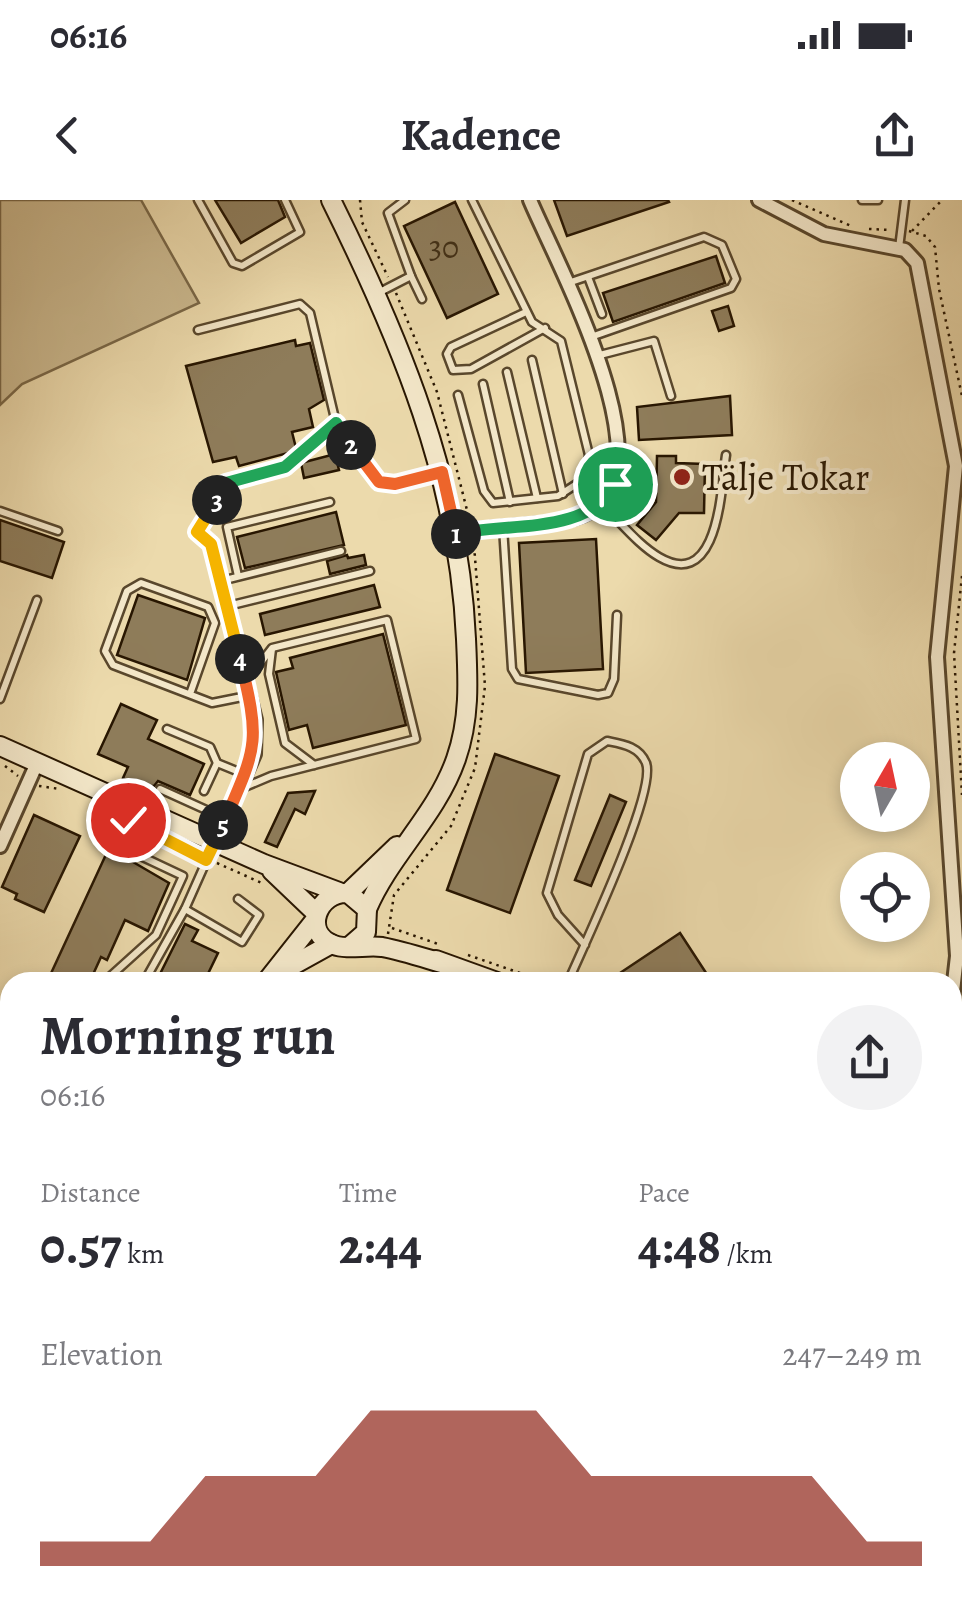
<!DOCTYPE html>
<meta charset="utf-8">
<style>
:root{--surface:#fff;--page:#f2f2f3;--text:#2b2b33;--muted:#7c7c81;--accent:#8f2418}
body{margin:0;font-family:Alegreya,serif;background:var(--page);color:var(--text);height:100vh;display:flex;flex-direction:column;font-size:38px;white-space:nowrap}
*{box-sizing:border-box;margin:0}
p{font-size:32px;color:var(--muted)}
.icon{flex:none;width:55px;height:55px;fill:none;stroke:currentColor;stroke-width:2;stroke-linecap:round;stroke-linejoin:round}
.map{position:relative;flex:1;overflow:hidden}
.details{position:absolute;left:0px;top:772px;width:962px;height:642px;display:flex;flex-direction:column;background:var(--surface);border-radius:30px 30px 0 0;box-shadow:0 5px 15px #0003}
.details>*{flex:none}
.needle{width:65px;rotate:9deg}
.fabs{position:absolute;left:840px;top:542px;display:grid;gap:20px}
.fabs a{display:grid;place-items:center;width:90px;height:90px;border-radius:50%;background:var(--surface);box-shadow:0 5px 15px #0003;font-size:50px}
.pin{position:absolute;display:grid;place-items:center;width:85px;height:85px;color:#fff;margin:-42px;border:5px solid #fff;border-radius:50%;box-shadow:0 2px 10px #0007}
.km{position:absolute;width:50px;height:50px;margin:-25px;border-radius:50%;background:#222;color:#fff;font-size:28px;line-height:50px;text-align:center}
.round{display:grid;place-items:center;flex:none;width:105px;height:105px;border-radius:52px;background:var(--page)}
.head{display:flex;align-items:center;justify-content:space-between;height:170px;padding:0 40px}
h1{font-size:55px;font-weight:600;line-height:75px}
.stats{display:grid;grid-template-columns:repeat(3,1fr);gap:15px;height:170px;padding:10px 40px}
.stats div{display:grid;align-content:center}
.stats b{font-size:50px;font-weight:600}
.stats small{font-size:28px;font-weight:400}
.stats p{font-size:28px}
.chart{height:280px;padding:20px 40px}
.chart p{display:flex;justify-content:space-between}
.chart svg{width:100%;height:180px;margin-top:10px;fill:var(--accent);opacity:.7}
.status{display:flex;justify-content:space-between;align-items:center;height:70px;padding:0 50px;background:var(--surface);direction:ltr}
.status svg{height:28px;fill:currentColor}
header{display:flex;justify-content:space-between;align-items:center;height:130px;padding:0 40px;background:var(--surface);font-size:45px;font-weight:600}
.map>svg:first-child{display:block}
</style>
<div class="status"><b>06:16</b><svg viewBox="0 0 49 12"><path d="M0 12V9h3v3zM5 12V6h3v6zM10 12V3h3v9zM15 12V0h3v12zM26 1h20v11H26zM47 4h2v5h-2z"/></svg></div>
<header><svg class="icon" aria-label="back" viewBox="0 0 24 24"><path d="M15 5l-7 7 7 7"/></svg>Kadence<svg class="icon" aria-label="share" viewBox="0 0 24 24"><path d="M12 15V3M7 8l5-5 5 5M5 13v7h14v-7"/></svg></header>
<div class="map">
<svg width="962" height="1413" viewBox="0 0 962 1413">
<rect width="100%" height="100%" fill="#ecdaac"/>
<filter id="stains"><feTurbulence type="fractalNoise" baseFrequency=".002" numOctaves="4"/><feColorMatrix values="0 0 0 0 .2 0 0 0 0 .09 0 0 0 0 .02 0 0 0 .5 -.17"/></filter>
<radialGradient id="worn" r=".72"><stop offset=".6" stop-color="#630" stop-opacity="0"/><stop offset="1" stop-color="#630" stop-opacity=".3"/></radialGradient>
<g fill="#cbb98f" stroke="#7a6848" stroke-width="2.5">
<path d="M0 0H141L199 103 22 184 0 205Z"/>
<path d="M962 1079V1185H953V1081Z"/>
</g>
<g fill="#8e7c5a" stroke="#281601" stroke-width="2.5">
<path d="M215 0H278L285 17 241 43Z"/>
<path d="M554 0H668L669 2 567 36Z"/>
<path d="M455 2 498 94 447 118 404 26Z"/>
<path d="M716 56 725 83 613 122 603 93Z"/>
<path d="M728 106 734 126 719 131 712 111Z"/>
<path d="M295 140 296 146 310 143 324 200 309 209 313 227 292 232 296 248 292 252 239 266 236 257 213 262 186 166Z"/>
<path d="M730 196 732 235 639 240 637 207Z"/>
<path d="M335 254 339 270 304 278 301 263Z"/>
<path d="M657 256H676V263L705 264 704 313H679L656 340 637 325 656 302Z"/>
<path d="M336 312 344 345 245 368 237 337Z"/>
<path d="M0 320 64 342 52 378 0 361Z"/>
<path d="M596 339 603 469 526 473 519 343Z"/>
<path d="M347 355 348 358 364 355 366 365 330 374 327 361Z"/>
<path d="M374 385 380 407 265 435 260 414Z"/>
<path d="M138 395 205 418 187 480 117 455Z"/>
<path d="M383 434 406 525 313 548 307 525 289 530 276 472 293 468 290 458Z"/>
<path d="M121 504 157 520 148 539 204 564 190 595 158 581 154 586H136L123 578 128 567 98 554Z"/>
<path d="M495 554 559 576 510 713 447 690Z"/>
<path d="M315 591 305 614 295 609 277 647 265 642 288 593Z"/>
<path d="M610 595 626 602 591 686 575 680Z"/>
<path d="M34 615 80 636 44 712 15 699 17 694 2 687Z"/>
<path d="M109 648 169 683 148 731 125 720 107 760 101 757 90 781 81 777 79 782H47Z"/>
<path d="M185 724 198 730 192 741 218 753 204 782H156Z"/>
<path d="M680 733 712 782H627L620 773Z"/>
<path d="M0 860 10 871V898L0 906Z"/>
</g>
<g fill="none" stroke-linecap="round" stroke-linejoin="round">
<g stroke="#59472c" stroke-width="11">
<g id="lane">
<path d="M198 0 233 63 242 66 300 32 285 0"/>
<path d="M862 0H878"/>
<path d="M899 48 905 0"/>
<path d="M411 76 422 99"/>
<path d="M588 77 602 114"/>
<path d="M568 83 704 37 722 45 736 79 731 88 588 138"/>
<path d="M378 93 411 76 388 13 405 0"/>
<path d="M526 112 451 147 447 154 453 170 471 169 545 128"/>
<path d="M596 156 654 141 671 196"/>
<path d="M532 160 563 294"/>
<path d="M507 172 537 298"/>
<path d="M483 184 510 302"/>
<path d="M458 195 484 291 493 303 558 296 586 278 589 255 561 141 532 122 472 0"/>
<path d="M336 223 379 283 395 284 437 274"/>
<path d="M601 304C620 321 637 344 659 357 719 392 721 289 726 255"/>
<path d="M0 311 58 331"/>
<path d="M503 327 512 469 518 479 598 495 608 493 614 479 617 415"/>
<path d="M197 332 226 283 285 267 336 223 310 113 300 104 198 130"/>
<path d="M238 376 227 327 330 302"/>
<path d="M221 381 341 351"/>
<path d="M228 406 370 371"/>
<path d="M272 449 269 474 285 543 314 565"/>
<path d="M190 494 215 423 208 407 141 383 127 391 105 451 113 465 212 503 247 496"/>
<path d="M0 499 37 400"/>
<path d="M167 529 210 547 217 563 244 574"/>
<path d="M160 589 224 618"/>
<path d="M240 589 271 576 416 539 387 420 272 448 246 482"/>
<path d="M204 591 217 563"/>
<path d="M185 709 242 742 259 715 238 699"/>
<path d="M104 782 156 735 183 676 130 651"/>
<path d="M144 782 185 709 213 646"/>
<path d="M346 782H379"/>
<path d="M568 782C583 747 657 592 646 563 639 546 622 544 607 541L588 554 547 693 558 715 585 745"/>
<path d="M0 817 10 829"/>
<path d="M0 839 10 850"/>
<path d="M0 938 10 930"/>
<path d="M0 975 7 984"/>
<path d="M0 1128H10"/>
<path d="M0 1143 10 1144"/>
<path d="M0 1172H10"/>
<path d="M0 1225 10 1229"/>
<path d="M952 1269 962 1267"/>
<path d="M544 1405V1413"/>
<path d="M838 1405 839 1413"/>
<path d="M880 1405 884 1413"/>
</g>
</g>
<g stroke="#59472c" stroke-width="18">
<g id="street">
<path d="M759 0 824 34 905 50 917 63 956 266 937 457 957 756 952 800"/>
<path d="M197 332 211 343 255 520 254 554 215 643"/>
<path d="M455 334C494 324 557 330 591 311 669 268 555 60 530 0"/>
<path d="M0 646 37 563"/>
<path d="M952 929 962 926"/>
</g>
</g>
<g stroke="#281601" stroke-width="22">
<g id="secondary">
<path d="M331 0C401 141 459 280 466 439 468 481 470 519 456 559 436 616 390 655 367 709"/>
<path d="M0 546 264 664 339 692"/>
<path d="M272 671 316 713"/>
<path d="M348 693 397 646"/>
<path d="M351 745 366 732 367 709 348 693C318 691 301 733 334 745 347 750 367 745 382 747 403 751 424 758 445 764"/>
<path d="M436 760 497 782"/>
<path d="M284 770 331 744"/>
<path d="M266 782 315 720"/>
<path d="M0 1016 10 1008"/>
<path d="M952 1348 962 1370"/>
</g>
</g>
<g stroke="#281601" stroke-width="28">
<g id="highway">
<path d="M952 1004 962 1001"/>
<path d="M952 1030 962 1027"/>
<path d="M0 1292 10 1293"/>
<path d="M0 1394 10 1399"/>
<path d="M24 1405 46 1413"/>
<path d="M111 1413 120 1405"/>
<path d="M141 1413 150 1405"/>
<path d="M355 1413 375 1405"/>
<path d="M485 1413 488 1405"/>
</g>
</g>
<g stroke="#281601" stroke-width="2.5" stroke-dasharray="2.5 5" stroke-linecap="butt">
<path d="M360 0 362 22 388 77"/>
<path d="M792 0 851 26"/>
<path d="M869 29 891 30"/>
<path d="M909 31 926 36 935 47 939 89 962 196"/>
<path d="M912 31 942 0"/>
<path d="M396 93 437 192 469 318"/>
<path d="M962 376 954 453 962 595"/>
<path d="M5 566 18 576"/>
<path d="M39 586 60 589"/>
<path d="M127 620 200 657"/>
<path d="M217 663 264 684"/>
<path d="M392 728 441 745"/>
<path d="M388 734 394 695 451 626 475 568 485 486 474 345"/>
<path d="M468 755 546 782"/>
<path d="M952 850 962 827"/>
<path d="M0 1043 10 1035"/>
<path d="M952 1297 962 1322"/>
</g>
<use href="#lane" stroke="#f3e7c9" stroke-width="6"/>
<use href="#street" stroke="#f3e7c9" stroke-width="12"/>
<use href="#secondary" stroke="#f3e7c9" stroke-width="18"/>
<use href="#highway" stroke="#ecdaac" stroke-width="22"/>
</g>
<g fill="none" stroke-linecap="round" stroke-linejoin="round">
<g stroke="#fff" stroke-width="20">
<path id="split-1" d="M456 334C505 322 589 336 615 284"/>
</g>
<g stroke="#fff" stroke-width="20">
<path id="split-2" d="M351 245 379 282 395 284 442 272 456 334"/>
</g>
<g stroke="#fff" stroke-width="20">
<path id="split-3" d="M217 300 226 283 285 267 336 223 351 245"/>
</g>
<g stroke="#fff" stroke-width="20">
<path id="split-4" d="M217 300 197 332 211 344 240 459"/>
</g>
<g stroke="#fff" stroke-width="20">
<path id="split-5" d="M223 625C257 546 261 544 240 459"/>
</g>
<g stroke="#fff" stroke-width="20">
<path id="split-6" d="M128 620 206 660 223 625"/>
</g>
<use href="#split-1" stroke="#22a559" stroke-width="12"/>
<use href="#split-2" stroke="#f0652b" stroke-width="12"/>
<use href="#split-3" stroke="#22a559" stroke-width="12"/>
<use href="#split-4" stroke="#f5b400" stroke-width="12"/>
<use href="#split-5" stroke="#f0652b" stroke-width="12"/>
<use href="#split-6" stroke="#f5b400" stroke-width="12"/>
</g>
<circle fill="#8f2418" stroke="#f3e7c9" stroke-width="4" cx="682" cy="277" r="10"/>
<g text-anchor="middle" stroke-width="8" stroke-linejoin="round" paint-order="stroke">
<g font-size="32" fill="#423017">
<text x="444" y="58">30</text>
</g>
<g font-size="38" fill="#281601" stroke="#f3e7c9" text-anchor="start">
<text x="702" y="290">Tälje Tokar</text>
</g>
</g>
<rect width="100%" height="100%" filter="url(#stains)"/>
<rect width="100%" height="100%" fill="url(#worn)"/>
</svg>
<div class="fabs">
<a><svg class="needle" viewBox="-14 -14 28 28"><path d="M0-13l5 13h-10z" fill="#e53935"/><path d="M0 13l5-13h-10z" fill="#7c7c81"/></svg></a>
<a><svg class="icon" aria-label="locate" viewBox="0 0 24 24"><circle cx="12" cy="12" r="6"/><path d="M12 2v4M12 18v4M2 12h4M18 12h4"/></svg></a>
</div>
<div class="pin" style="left:615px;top:284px;background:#1e9e55"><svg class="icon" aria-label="arrive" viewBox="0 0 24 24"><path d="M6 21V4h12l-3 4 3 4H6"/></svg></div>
<div class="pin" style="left:128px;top:620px;background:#d93025"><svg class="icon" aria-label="check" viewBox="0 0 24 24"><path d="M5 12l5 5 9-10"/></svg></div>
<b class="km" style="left:456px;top:334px">1</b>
<b class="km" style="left:351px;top:245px">2</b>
<b class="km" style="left:217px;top:300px">3</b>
<b class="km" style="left:240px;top:459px">4</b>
<b class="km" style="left:223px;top:625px">5</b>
<section class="details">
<div class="head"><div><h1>Morning run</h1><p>06:16</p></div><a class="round"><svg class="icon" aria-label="share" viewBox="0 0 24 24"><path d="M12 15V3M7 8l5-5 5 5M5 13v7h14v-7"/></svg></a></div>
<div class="stats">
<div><p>Distance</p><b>0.57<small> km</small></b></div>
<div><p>Time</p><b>2:44</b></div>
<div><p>Pace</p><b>4:48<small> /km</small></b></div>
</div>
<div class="chart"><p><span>Elevation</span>247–249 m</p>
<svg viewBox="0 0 160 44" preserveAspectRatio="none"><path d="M0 44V38L10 38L20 38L30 22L40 22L50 22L60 6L70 6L80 6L90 6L100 22L110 22L120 22L130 22L140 22L150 38L160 38V44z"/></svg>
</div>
</section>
</div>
